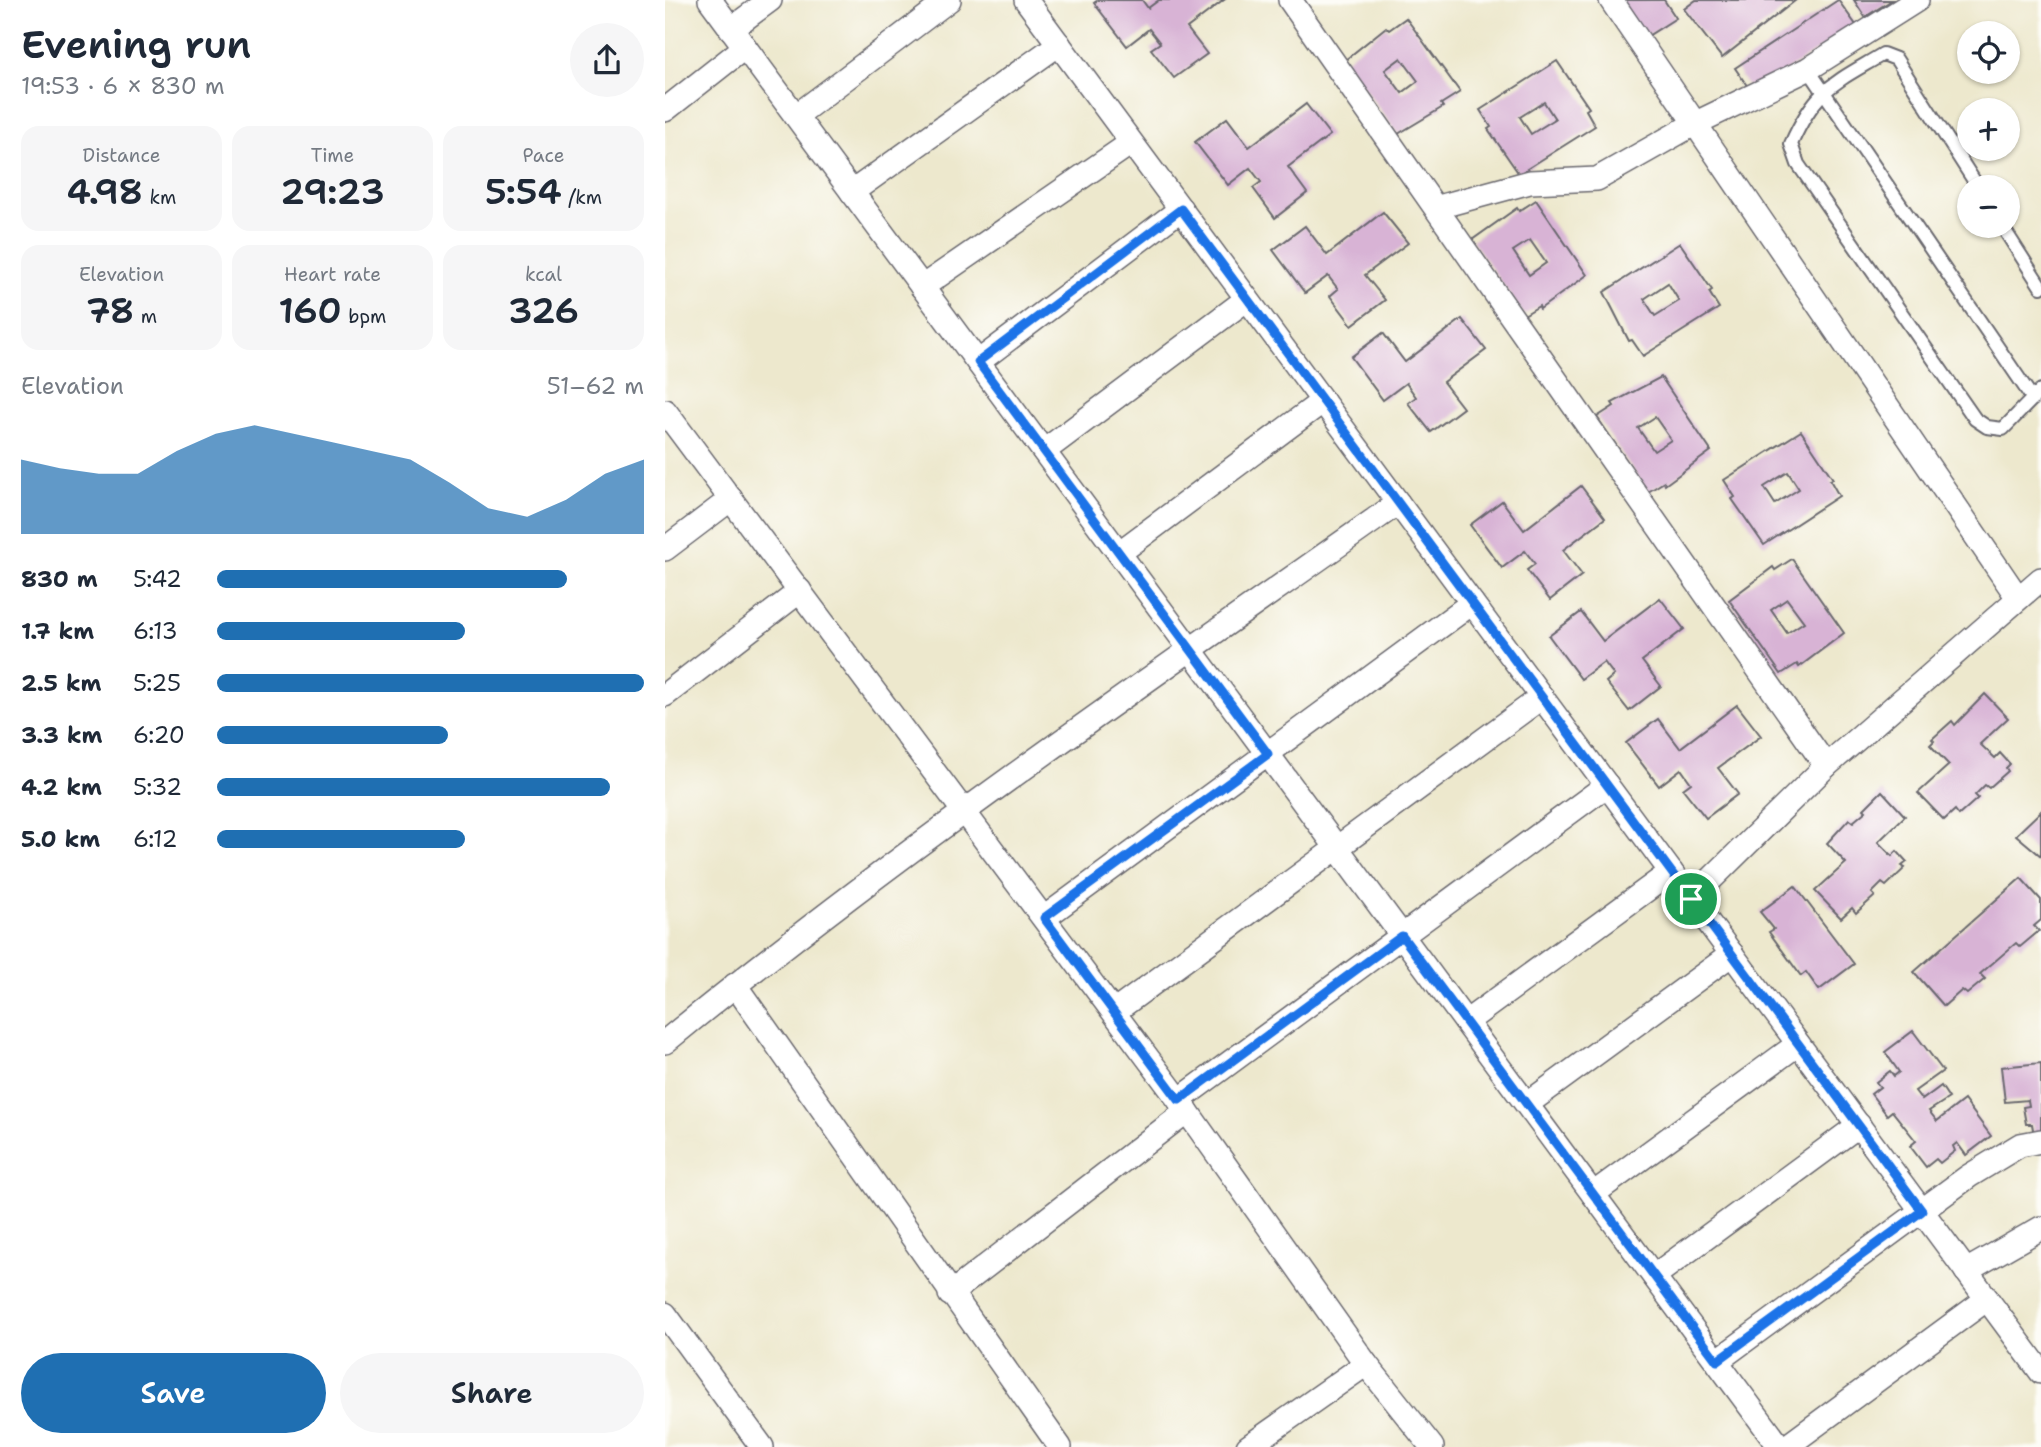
<!DOCTYPE html>
<meta charset="utf-8">
<style>
:root{--surface:#fff;--page:#f6f6f7;--text:#1f2937;--muted:#747a83;--accent:#1f6fb2}
body{margin:0;font-family:"Shantell Sans",sans-serif;background:var(--page);color:var(--text);height:100vh;display:flex;flex-direction:column;font-size:26px;white-space:nowrap}
*{box-sizing:border-box;margin:0}
p{font-size:23px;color:var(--muted)}
.icon{flex:none;width:38px;height:38px;fill:none;stroke:currentColor;stroke-width:2;stroke-linecap:round;stroke-linejoin:round}
.map{position:relative;flex:1;overflow:hidden}
.panel{display:flex;flex-direction:column;background:var(--surface);width:665px}
.panel>*{flex:none}
.fabs{position:absolute;left:1292px;top:21px;display:grid;gap:14px}
.fabs a{display:grid;place-items:center;width:63px;height:63px;border-radius:50%;background:var(--surface);box-shadow:0 2px 5px #0004;font-size:35px}
.pin{position:absolute;display:grid;place-items:center;width:60px;height:60px;color:#fff;margin:-30px;border:4px solid #fff;border-radius:50%;box-shadow:0 2px 7px #0007}
.round{display:grid;place-items:center;flex:none;width:74px;height:74px;border-radius:37px;background:var(--page)}
.summary{display:flex;align-items:center;justify-content:space-between;height:119px;padding:0 21px}
h1{font-size:38px;font-weight:600;line-height:52px}
.figures{display:grid;grid-template-columns:repeat(3,1fr);gap:10px;height:119px;padding:7px 21px}
.figures div{display:grid;align-content:center;border-radius:18px;background:var(--page);text-align:center}
.figures b{font-size:35px;font-weight:600}
.figures small{font-size:19px;font-weight:400}
.figures p{font-size:19px}
.chart{height:196px;padding:14px 21px}
.chart p{display:flex;justify-content:space-between}
.chart svg{width:100%;height:126px;margin-top:7px;fill:var(--accent);opacity:.7}
.cta{display:flex;gap:14px;margin-top:auto;padding:14px 21px}
.cta a{flex:1;height:80px;border-radius:42px;background:var(--accent);color:#fff;font-size:28px;font-weight:600;line-height:80px;text-align:center}
.cta a+a{background:var(--page);color:var(--text)}
ul{padding:0 21px;list-style:none;font-size:23px}
li{display:grid;grid-template-columns:112px 84px 1fr;align-items:center;height:52px}
li i{height:18px;border-radius:9px;background:var(--accent)}
main{display:flex;flex:1;min-height:0}
.map>svg:first-child{display:block}
</style>
<main>
<section class="panel">
<div class="summary"><div><h1>Evening run</h1><p>19:53 · 6 × 830 m</p></div><a class="round"><svg class="icon" aria-label="share" viewBox="0 0 24 24"><path d="M12 15V3M7 8l5-5 5 5M5 13v7h14v-7"/></svg></a></div>
<div class="figures">
<div><p>Distance</p><b>4.98<small> km</small></b></div>
<div><p>Time</p><b>29:23</b></div>
<div><p>Pace</p><b>5:54<small> /km</small></b></div>
</div>
<div class="figures">
<div><p>Elevation</p><b>78<small> m</small></b></div>
<div><p>Heart rate</p><b>160<small> bpm</small></b></div>
<div><p>kcal</p><b>326</b></div>
</div>
<div class="chart"><p><span>Elevation</span>51–62 m</p>
<svg viewBox="0 0 160 44" preserveAspectRatio="none"><path d="M0 44V18L10 21L20 23L30 23L40 15L50 9L60 6L70 9L80 12L90 15L100 18L110 26L120 35L130 38L140 32L150 23L160 18V44z"/></svg>
</div>
<ul>
<li><b>830 m</b>5:42<i style="width:82%"></i></li>
<li><b>1.7 km</b>6:13<i style="width:58%"></i></li>
<li><b>2.5 km</b>5:25<i style="width:100%"></i></li>
<li><b>3.3 km</b>6:20<i style="width:54%"></i></li>
<li><b>4.2 km</b>5:32<i style="width:92%"></i></li>
<li><b>5.0 km</b>6:12<i style="width:58%"></i></li>
</ul>
<div class="cta"><a>Save</a><a>Share</a></div>
</section>
<div class="map">
<svg width="1376" height="1447" viewBox="0 0 1376 1447">
<rect width="100%" height="100%" fill="#fdfcf7"/>
<filter id="ink" filterUnits="userSpaceOnUse"><feTurbulence type="fractalNoise" baseFrequency=".0143" numOctaves="2"/><feDisplacementMap in="SourceGraphic" scale="14" xChannelSelector="R" yChannelSelector="G"/><feConvolveMatrix kernelMatrix="1 2 1 2 8 2 1 2 1" color-interpolation-filters="sRGB"/></filter>
<filter id="wash" filterUnits="userSpaceOnUse"><feTurbulence type="fractalNoise" baseFrequency=".00686" numOctaves="4" result="noise"/><feDisplacementMap in="SourceGraphic" scale="28" xChannelSelector="R" yChannelSelector="G"/><feGaussianBlur stdDeviation="1.57" result="paint"/><feColorMatrix in="noise" values="0 0 0 0 0 0 0 0 0 0 0 0 0 0 0 0 0 1.4 0 .05"/><feComposite in="paint" operator="in"/></filter>
<g filter="url(#wash)">
<rect width="100%" height="100%" fill="#ede8cd"/>
<g id="blocks">
<g fill="#d8b3d5" fill-rule="evenodd">
<path d="M433 0H477L483 8 494 0H559L522 28 542 54 509 78 486 49 495 43 484 29 462 46 429 3Z"/>
<path d="M953 0H999L1011 18 978 39Z"/>
<path d="M1031 0H1131L1057 58 1019 9Z"/>
<path d="M1173 0 1191 25 1087 93 1070 68Z"/>
<path d="M1189 0H1227L1200 17Z"/>
<path d="M741 18 795 92 776 104 778 107 733 134 679 61 721 27 724 30ZM736 58 753 81 737 93 720 70Z"/>
<path d="M892 61 924 108 921 110 930 126 854 174 823 129 826 127 815 110ZM879 102 890 119 866 134 855 117Z"/>
<path d="M641 104 665 135 623 167 642 193 610 218 588 188 596 182 585 168 563 185 530 142 562 118 584 147Z"/>
<path d="M871 200 922 275 875 309 874 306 859 315 807 240 852 208 854 211ZM865 240 881 263 864 275 848 251Z"/>
<path d="M718 212 743 243 700 275 720 300 687 325 665 296 673 289 663 276 640 293 608 250 640 226 662 255Z"/>
<path d="M1015 243 1047 290 1044 292 1054 308 978 356 967 340 964 341 939 292ZM1003 283 1014 301 990 316 979 299Z"/>
<path d="M797 319 821 350 778 382 798 408 766 432 743 403 751 397 741 383 718 400 686 357 718 333 740 362Z"/>
<path d="M996 377 1046 451 1000 485 999 482 983 492 932 417 949 406 947 403ZM990 417 1006 440 989 451 973 428Z"/>
<path d="M1136 431 1168 479 1165 480 1174 496 1099 545 1067 499 1070 497 1059 480ZM1123 472 1134 489 1110 504 1099 487Z"/>
<path d="M916 486 940 518 898 550 917 575 885 600 862 570 870 564 860 551 837 568 805 525 837 501 859 530Z"/>
<path d="M1127 559 1179 633 1134 667 1132 664 1116 674 1064 600 1108 567 1110 570ZM1122 599 1139 622 1122 633 1106 610Z"/>
<path d="M995 598 1019 629 977 661 996 686 964 711 941 682 949 675 939 662 916 679 884 636 916 612 938 641Z"/>
<path d="M1320 694 1343 718 1315 744 1330 758 1335 753 1345 764 1341 768 1343 771 1324 788 1320 785 1310 795 1313 798 1294 815 1290 810 1279 820 1253 793 1284 765 1265 745 1269 741 1267 739 1287 721 1290 725Z"/>
<path d="M1072 705 1096 736 1053 768 1073 794 1041 818 1018 789 1026 783 1016 769 994 786 961 743 993 719 1015 748Z"/>
<path d="M1217 791 1240 816 1213 842 1227 856 1232 851 1242 862 1237 866 1240 868 1221 886 1217 883 1207 893 1210 896 1191 913 1187 908 1176 918 1150 891 1181 863 1162 843 1184 819 1188 822 1201 811 1199 809Z"/>
<path d="M1376 811V856L1351 835Z"/>
<path d="M1356 878 1376 900V920L1369 926 1374 931 1355 947 1351 943 1315 974 1320 979 1302 994 1297 990 1279 1006 1249 972Z"/>
<path d="M1130 886 1189 964 1154 990 1141 972 1136 976 1104 932 1109 929 1095 912Z"/>
<path d="M1248 1031 1278 1071 1250 1091 1257 1100 1276 1086 1284 1098 1264 1111 1272 1121 1299 1100 1326 1136 1301 1155 1292 1143 1288 1146 1290 1151 1275 1163 1271 1159 1261 1167 1245 1146 1251 1141 1227 1111 1222 1115 1206 1094 1215 1087 1211 1082 1225 1071 1229 1076 1234 1072 1220 1052Z"/>
<path d="M1376 1063V1134L1369 1135 1367 1124H1361L1358 1107 1364 1106 1363 1100 1340 1102 1336 1067Z"/>
</g>
</g>
</g>
<g filter="url(#ink)">
<use href="#blocks" fill-opacity="0" stroke="#69676e" stroke-width="2"/>
<g fill="none" stroke-linecap="round" stroke-linejoin="round">
<g stroke="#69676e" stroke-width="16">
<g id="service">
<path d="M1143 69 1368 399"/>
<path d="M1313 187 1231 59 1218 54C1168 84 1151 88 1126 144L1133 164 1310 419 1322 427 1338 429 1376 390"/>
<path d="M1337 226 1376 287"/>
</g>
</g>
<g stroke="#69676e" stroke-width="26">
<g id="minor">
<path d="M45 0 1115 1447"/>
<path d="M361 0 1376 1372"/>
<path d="M625 0 1161 766"/>
<path d="M946 0 1353 598"/>
<path d="M66 29 105 0"/>
<path d="M0 110 80 47"/>
<path d="M131 116 284 0"/>
<path d="M187 192 394 44"/>
<path d="M773 207 865 182 932 179 1029 124 1143 69 1252 0"/>
<path d="M257 287 466 143"/>
<path d="M313 362 516 209"/>
<path d="M0 411 514 1100 701 1364 767 1447"/>
<path d="M379 451 582 299"/>
<path d="M0 549 66 499"/>
<path d="M454 553 658 401"/>
<path d="M0 695 135 591"/>
<path d="M1026 899 1161 766 1376 579"/>
<path d="M379 918 807 603"/>
<path d="M70 985 395 1447"/>
<path d="M449 1012 877 697"/>
<path d="M801 1022 1006 872"/>
<path d="M0 1042C234 850 486 678 733 503"/>
<path d="M514 1100 942 785"/>
<path d="M862 1104 1067 954"/>
<path d="M928 1194 1133 1044"/>
<path d="M1301 1271 1376 1228"/>
<path d="M989 1276 1194 1125"/>
<path d="M285 1294 522 1111"/>
<path d="M0 1314 97 1447"/>
<path d="M1052 1361 1304 1176 1355 1145 1376 1141"/>
<path d="M583 1447 701 1364"/>
<path d="M1121 1447 1322 1299"/>
</g>
</g>
<use href="#service" stroke="#fff" stroke-width="12"/>
<use href="#minor" stroke="#fff" stroke-width="23"/>
</g>
</g>
<g fill="none" stroke-linecap="round" stroke-linejoin="round" filter="url(#ink)">
<g stroke="#fff" stroke-width="14">
<path id="route" d="M516 209 1257 1211 1052 1361 737 936 514 1100 379 918 603 754 313 362Z"/>
</g>
<use href="#route" stroke="#1a73e8" stroke-width="9"/>
</g>
</svg>
<div class="fabs">
<a><svg class="icon" aria-label="locate" viewBox="0 0 24 24"><circle cx="12" cy="12" r="6"/><path d="M12 2v4M12 18v4M2 12h4M18 12h4"/></svg></a>
<a>+</a>
<a>−</a>
</div>
<div class="pin" style="left:1026px;top:899px;background:#1e9e55"><svg class="icon" aria-label="arrive" viewBox="0 0 24 24"><path d="M6 21V4h12l-3 4 3 4H6"/></svg></div>
</div>
</main>
